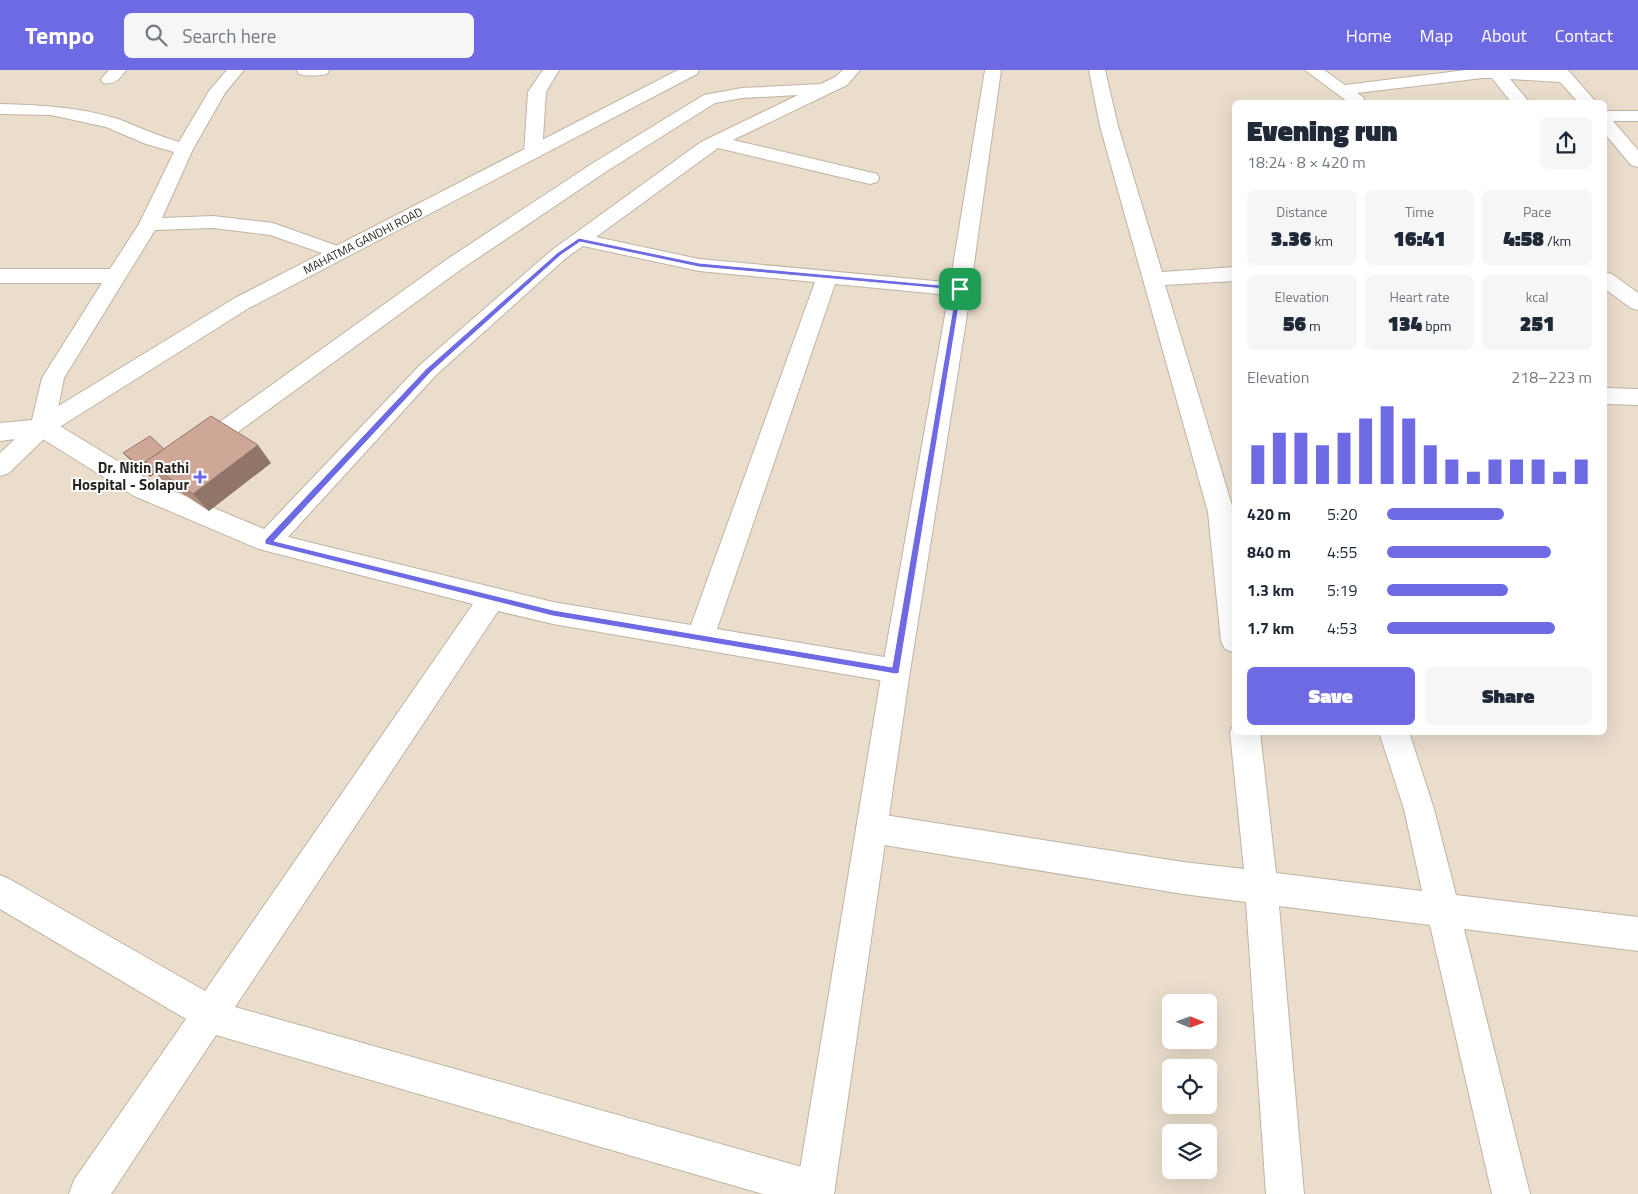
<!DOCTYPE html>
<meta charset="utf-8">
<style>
:root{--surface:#fff;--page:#f6f6f7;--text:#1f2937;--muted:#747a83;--accent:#6e6ae4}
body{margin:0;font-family:"Titillium Web",sans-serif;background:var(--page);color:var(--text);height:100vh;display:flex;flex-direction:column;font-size:19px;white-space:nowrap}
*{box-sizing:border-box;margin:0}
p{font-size:16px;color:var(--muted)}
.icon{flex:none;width:28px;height:28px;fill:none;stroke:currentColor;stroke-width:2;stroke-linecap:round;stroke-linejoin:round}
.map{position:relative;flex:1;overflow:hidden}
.sheet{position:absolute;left:1232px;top:30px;width:375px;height:635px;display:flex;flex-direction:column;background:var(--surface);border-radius:8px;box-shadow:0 5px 20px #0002}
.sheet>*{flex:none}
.needle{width:32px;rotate:91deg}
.tools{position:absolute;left:1162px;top:924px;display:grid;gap:10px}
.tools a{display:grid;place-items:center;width:55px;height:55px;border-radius:8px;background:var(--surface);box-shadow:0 5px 20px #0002;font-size:25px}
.pin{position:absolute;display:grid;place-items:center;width:42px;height:42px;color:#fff;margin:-21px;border-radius:10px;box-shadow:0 2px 8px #0006}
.round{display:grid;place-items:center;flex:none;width:52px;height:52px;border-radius:8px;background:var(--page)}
.headline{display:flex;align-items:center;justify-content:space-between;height:85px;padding:0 15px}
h1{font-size:28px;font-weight:800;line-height:38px}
.metrics{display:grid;grid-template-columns:repeat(3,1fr);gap:8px;height:85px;padding:5px 15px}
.metrics div{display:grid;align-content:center;border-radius:8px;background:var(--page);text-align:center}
.metrics b{font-size:21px;font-weight:800}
.metrics small{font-size:14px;font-weight:400}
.metrics p{font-size:14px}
.chart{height:140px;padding:10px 15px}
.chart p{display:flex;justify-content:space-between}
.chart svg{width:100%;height:90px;margin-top:5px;stroke:var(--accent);stroke-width:6}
.button{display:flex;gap:10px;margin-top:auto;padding:10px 15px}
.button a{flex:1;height:58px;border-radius:8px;background:var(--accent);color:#fff;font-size:20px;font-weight:800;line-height:58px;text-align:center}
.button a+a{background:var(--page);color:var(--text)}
ul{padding:0 15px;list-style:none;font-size:16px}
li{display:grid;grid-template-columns:80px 60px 1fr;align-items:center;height:38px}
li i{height:12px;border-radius:6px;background:var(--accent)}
header{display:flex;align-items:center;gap:30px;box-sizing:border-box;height:70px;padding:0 25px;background:var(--accent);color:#fff}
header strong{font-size:24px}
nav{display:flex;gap:28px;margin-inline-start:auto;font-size:18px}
.search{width:350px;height:45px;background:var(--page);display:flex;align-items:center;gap:12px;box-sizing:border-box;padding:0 18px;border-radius:8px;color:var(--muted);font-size:19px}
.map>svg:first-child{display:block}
</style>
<header>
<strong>Tempo</strong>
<div class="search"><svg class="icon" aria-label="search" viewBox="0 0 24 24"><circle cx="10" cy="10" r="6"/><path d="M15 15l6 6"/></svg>Search here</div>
<nav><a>Home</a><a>Map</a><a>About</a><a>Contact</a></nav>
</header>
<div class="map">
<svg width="1638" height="1124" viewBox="0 0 1638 1124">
<rect width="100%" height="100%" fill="#eaddcc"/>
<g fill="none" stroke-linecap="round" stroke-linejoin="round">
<g stroke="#bfb3a3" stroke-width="2">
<g id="minor">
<path d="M109 0H126C120 9 114 15 103 13L101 9Z"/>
<path d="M227 0H244L225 23 193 79 162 148 213 146 273 153 346 179 349 183 346 187 339 189 270 165 213 158 155 160 64 308 55 353 152 412 264 459 420 295 552 180 701 72 798 25 742 28 715 33 607 101 460 200 205 386 197 389 189 386 185 380 189 374 446 190 593 93 704 25 742 18 821 14 835 7 843 0H860L847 15 733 70 877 104 879 108 877 112 870 114 718 78 596 167 699 189 967 214 970 219 967 224 960 226 835 214 717 559 896 589 906 592 910 601 906 610 896 613 553 554 498 541 235 937 816 1101 830 1106 835 1120 833 1124H763L216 965 111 1124H69L74 1110 186 949 0 839V805L11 810 205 921 473 534 259 479 134 426 38 366 0 371V353L32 350 42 308 102 213H0V199H110L139 154 174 82 146 74 106 57 51 45 0 44V34C40 35 80 37 118 49 139 57 158 66 179 72L209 21ZM583 176 699 201 815 212 691 555 553 532 288 467 436 305 566 188Z"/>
<path d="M297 0H329L327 4C318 6 308 6 299 4Z"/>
<path d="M543 0H559L546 22 542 83 539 87 533 88 527 87 524 83 528 22Z"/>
<path d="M1089 0H1105L1118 56 1162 202 1235 197V211L1165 215 1234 442 1235 583 1225 579 1221 571 1208 442 1100 56Z"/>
<path d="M1305 0H1324L1345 15 1466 0H1568L1596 32H1578L1560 12 1510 9 1529 32H1511L1492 8H1483L1357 23 1363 27 1365 32H1348Z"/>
<path d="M1605 41H1638V51H1613L1638 80V97L1631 95 1605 64Z"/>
<path d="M1605 202 1612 204 1638 223V240L1631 238 1605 219Z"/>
<path d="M1605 318 1638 319V335L1605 334Z"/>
<path d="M1235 652V662H1260L1276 803 1422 821 1404 739 1379 662H1409L1434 739 1456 825 1638 847V881L1464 859 1530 1124H1492L1430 855 1279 836 1304 1124H1266L1246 832 1183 824 872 773 861 769 856 758 861 747 872 743 1183 792 1244 799 1230 662Z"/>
</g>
</g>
<g stroke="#bfb3a3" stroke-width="2">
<g id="tertiary">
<path d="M678 0H699L697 4 249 238 50 363 9 403 0 406V383L34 351 235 228Z"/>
<path d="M985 0H1001L966 251 910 601 834 1124H796L882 601 944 251Z"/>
</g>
</g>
<use href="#minor" fill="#fff" fill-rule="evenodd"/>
<use href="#tertiary" fill="#fff" fill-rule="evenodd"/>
</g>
<path fill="#b29081" d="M164 379 271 393 209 441 162 410 156 403 150 407 132 392 123 383Z"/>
<g fill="#917569">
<path d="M258 375 271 393 209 441 193 424Z"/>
<path d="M147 394 156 403 150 407 142 398Z"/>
</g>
<g fill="#cfa796" stroke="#917569">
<path d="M211 346 258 375 193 424 145 392Z"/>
<path d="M150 366 164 379 145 392 147 394 142 398 123 383Z"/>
</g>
<path fill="#6e6ae4" stroke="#fff" fill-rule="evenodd" d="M579 168 699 193 962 217 899 603 896 604 553 546 265 474V470L426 299 557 183ZM580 172 699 197 956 220 892 597 553 540 274 471 431 302 561 185Z"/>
<path fill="#6e6ae4" stroke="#fff" stroke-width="2" d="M197.5 399.5h5v5h5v5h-5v5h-5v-5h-5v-5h5z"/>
<g text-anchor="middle" stroke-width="4" stroke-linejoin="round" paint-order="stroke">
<g font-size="12" fill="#29241e" stroke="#fff">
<text transform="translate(363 171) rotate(-27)" y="4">MAHATMA GANDHI ROAD</text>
</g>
<g font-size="15" font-weight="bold" fill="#29241e" stroke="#fff" text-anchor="end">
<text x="189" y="403">Dr. Nitin Rathi<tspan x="189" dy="17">Hospital - Solapur</tspan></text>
</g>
</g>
</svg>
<div class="tools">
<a><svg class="needle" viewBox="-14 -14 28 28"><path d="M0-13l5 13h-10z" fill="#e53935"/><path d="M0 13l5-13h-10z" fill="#747a83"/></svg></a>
<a><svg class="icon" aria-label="locate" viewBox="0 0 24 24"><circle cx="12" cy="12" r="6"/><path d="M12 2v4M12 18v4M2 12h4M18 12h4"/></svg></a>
<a><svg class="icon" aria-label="layers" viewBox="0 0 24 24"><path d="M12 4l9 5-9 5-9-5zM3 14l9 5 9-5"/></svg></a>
</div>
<div class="pin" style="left:960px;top:219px;background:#1e9e55"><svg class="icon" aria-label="arrive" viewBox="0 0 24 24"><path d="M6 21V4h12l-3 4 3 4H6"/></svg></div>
<section class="sheet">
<div class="headline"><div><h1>Evening run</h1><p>18:24 · 8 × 420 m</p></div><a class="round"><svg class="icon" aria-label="share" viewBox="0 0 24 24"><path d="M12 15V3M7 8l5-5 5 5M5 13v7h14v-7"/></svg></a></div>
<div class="metrics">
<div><p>Distance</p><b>3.36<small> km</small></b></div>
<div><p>Time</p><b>16:41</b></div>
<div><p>Pace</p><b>4:58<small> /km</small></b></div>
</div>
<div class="metrics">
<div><p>Elevation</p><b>56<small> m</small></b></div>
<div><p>Heart rate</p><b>134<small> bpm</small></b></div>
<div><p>kcal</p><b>251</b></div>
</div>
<div class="chart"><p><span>Elevation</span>218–223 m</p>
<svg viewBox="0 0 160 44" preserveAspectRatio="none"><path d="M5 44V25M15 44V19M25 44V19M35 44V25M45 44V19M55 44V12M65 44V6M75 44V12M85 44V25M95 44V32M105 44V38M115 44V32M125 44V32M135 44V32M145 44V38M155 44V32"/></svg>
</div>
<ul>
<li><b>420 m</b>5:20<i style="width:57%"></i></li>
<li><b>840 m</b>4:55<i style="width:80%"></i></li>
<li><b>1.3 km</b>5:19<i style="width:59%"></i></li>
<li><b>1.7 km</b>4:53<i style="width:82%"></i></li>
</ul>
<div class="button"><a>Save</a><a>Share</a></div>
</section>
</div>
